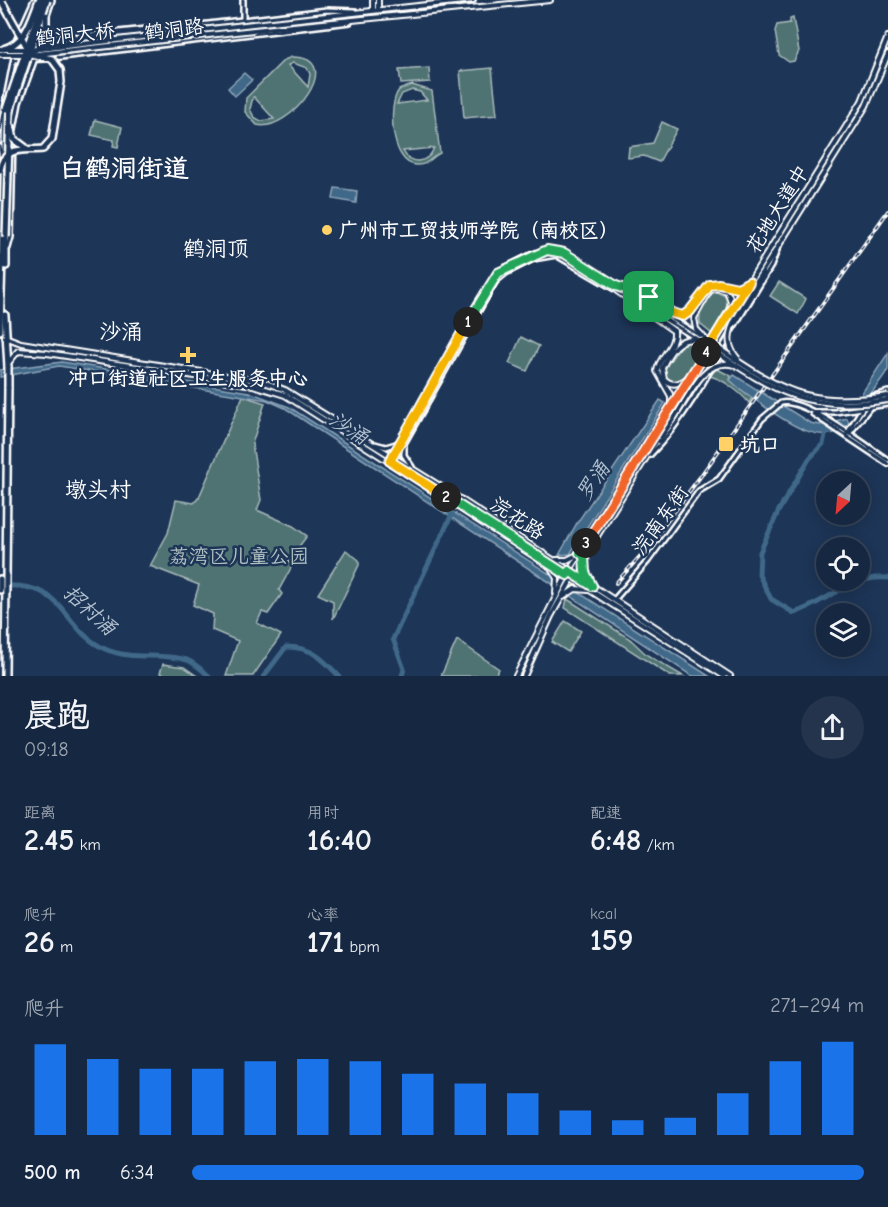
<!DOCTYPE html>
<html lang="zh">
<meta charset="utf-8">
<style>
:root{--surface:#162841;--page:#23344c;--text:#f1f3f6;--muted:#9ea6b1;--line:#35445a;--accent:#1a73e8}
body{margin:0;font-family:"Comic Neue","LXGW WenKai TC",sans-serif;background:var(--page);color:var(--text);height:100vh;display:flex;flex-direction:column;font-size:22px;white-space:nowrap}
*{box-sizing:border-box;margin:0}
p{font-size:20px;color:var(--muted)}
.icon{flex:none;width:33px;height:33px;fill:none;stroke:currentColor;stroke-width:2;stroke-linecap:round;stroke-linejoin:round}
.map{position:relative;height:676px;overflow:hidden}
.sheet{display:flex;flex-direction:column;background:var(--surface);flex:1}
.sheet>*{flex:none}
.needle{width:39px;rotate:206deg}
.tools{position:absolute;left:816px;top:471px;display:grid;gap:12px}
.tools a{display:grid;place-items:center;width:54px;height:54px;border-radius:50%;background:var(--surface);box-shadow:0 3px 15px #0003,0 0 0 2px var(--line);font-size:30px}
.pin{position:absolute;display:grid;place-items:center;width:51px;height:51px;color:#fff;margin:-26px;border-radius:12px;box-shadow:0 3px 9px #0006}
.km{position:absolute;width:30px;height:30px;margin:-15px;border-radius:50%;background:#222;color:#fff;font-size:16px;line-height:30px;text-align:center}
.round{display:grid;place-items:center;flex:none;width:63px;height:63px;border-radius:32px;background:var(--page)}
.head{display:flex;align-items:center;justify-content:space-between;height:102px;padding:0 24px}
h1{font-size:33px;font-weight:700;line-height:45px}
.stats{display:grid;grid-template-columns:repeat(3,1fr);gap:9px;height:102px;padding:6px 24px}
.stats div{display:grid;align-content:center}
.stats b{font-size:30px;font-weight:700}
.stats small{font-size:16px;font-weight:400}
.stats p{font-size:16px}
.chart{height:168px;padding:12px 24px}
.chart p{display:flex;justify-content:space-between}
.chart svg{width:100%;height:108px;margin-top:6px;stroke:var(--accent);stroke-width:6}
ul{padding:0 24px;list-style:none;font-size:20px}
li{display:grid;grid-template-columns:96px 72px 1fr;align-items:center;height:45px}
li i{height:15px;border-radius:8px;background:var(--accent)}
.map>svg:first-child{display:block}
</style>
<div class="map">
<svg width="888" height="676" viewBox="0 0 888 676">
<rect width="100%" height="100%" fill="#1d3557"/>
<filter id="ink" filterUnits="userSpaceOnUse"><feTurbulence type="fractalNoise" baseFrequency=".0167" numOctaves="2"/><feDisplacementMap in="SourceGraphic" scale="12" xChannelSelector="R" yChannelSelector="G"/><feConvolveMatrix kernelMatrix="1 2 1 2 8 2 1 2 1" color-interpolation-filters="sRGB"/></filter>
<g filter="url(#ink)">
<g fill="#507373" stroke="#a8b9b9" stroke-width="1.5" fill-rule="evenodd">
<path d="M793 18 799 51 794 61 789 62 779 55 775 31 777 25 790 23V19Z"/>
<path d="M292 57C349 57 289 134 257 125L245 112 246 98 284 60ZM293 63 307 68 310 74 308 87 288 65ZM253 97H254L274 119 261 121 254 117 250 109Z"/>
<path d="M429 68 430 82 401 84 399 70Z"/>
<path d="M492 68 497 115 464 118 460 71Z"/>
<path d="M412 85 432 91 440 153C431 157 428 166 416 165 391 164 387 105 399 90ZM412 90 420 92 427 100 397 104 402 94ZM434 148C428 163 411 166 403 151Z"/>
<path d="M95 120 122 127 118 147 113 146 114 140 91 135Z"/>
<path d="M662 122 677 129 659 162 644 156 628 158 629 147 653 143Z"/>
<path d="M779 282 806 299 798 314 770 296Z"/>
<path d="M717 292 725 296 728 306 712 334 700 324C698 313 704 304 710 294Z"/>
<path d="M521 337 539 346 527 371 509 363Z"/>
<path d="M683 342H693L704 347 684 379 675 382 667 378 663 371Z"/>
<path d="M717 369 731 376 730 380 752 398 749 403C741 393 722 378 709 376Z"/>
<path d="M243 396 265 403 252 444 261 500 257 510 293 526 307 536 288 561 292 566 279 590 282 594 268 614 262 612 257 623 281 635 253 676H226L238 641 212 630 213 614 193 605 199 585 150 566 168 533 176 500 194 503 199 497Z"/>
<path d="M346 550 359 560V565L333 619V601L318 594Z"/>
<path d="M567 599 630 639 647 655 683 676H670L565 608Z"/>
<path d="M565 621 581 631 568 652 552 642Z"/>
<path d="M457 640 499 669 495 676H441Z"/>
<path d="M163 664 184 667 197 676H167L160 673Z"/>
</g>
<g fill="#406788" stroke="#8ca4b8" stroke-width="1.5">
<path d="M244 73 252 80 235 96 228 88Z"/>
<path d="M335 188 357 191 356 203 333 199Z"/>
<path d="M888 353V370L870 395 863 396 862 393Z"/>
<path d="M62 362 249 392 289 407 709 676H692L285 408 267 400 59 366 0 377V370Z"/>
<path d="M734 375 810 423 820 425 847 418 849 423C821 457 765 406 739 388L730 380Z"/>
<path d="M660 400 665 403 570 554 559 555 577 523Z"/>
</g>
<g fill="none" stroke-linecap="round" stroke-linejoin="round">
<g stroke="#406788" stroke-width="5">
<path d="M826 431 823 444 809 459 779 510 760 552 759 575 771 599 794 613C826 603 852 574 888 578"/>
<path d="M0 586C68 581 59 627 105 649 132 661 160 652 187 660 195 663 203 671 209 676"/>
<path d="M264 676 286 647C312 647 322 658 339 676"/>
<path d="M402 676 404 669 393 639 452 514"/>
</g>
<g stroke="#fff" stroke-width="8">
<g id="minor">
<path d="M243 0V20"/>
<path d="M39 26 71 37 147 29"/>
<path d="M157 30 327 10 355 11"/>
<path d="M15 43 34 0"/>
<path d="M39 46 44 29"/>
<path d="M53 58 350 22"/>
<path d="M16 60 47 59"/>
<path d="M0 129 15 52"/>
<path d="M14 129 19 103 34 61"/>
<path d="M0 147 2 160"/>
<path d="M8 248 11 237 13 138"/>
<path d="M626 291 702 337"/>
<path d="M626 295 697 339"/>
<path d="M732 330 771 266 777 250"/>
<path d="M870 397 888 392"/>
<path d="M814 412H835L888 404"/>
<path d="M813 414 888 464"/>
<path d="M849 434 870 407 871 401"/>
<path d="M846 435 866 402"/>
<path d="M375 444 386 447 399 443"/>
<path d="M404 446V455L412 467"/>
<path d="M650 455C682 422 708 376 729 336"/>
<path d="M390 461 498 273 531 255 552 250 564 253 620 288"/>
<path d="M393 463 495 282 506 273 533 259 556 255 618 291"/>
<path d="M614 600 648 561 699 491 719 479 762 419 781 403C803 397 868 447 888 460"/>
</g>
</g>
<g stroke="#fff" stroke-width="8">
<g id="major">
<path d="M373 0V9"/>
<path d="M378 0V9"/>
<path d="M253 24 473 0"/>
<path d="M254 30 550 0"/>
<path d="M618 287C645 292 661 312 683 316L690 311 710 285 719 284 738 288 749 283"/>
<path d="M617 291 674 331C676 346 659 357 657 371L671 396V404"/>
<path d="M733 324 764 273"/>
<path d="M5 337 21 343 264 382 285 390 451 493 730 676"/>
<path d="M706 340 696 329 694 318 710 290 717 288 727 291 731 301 729 312"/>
<path d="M9 362 18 351 47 353 253 385 285 395 724 676"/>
<path d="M688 378C680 384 672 387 664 379L662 368C669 352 679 335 698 340"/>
<path d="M659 441 674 418"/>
<path d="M584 559 585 572 590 583"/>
<path d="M556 560H567L579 554"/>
<path d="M550 567 557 578 556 593"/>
<path d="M563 597 575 589 589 590"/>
<path d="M516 676 567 575 862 101 888 37"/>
<path d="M524 676 551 616 587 552 866 106 888 54"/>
</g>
</g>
<g stroke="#fff" stroke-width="10">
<g id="highway">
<path d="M46 15 51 0"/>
<path d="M67 42 156 30"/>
<path d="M6 266V237"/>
<path d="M5 315 8 367"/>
<path d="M0 331 6 109"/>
<path d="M0 579V590"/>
<path d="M5 676 8 387"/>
</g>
</g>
<use href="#minor" stroke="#1d3557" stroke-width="3"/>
<use href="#major" stroke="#1d3557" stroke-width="4"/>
<use href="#highway" stroke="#1d3557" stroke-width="5"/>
<g stroke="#fff" stroke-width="4">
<path id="rail" d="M616 583 643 553 700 477 888 211"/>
</g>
<use href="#rail" stroke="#1d3557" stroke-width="1.5" stroke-dasharray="4.5" stroke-linecap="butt"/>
<g stroke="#fff" stroke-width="8" stroke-linecap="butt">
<g id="major-bridge">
<path d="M0 49H26"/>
<path d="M40 49 253 24"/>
<path d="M0 54H26"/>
<path d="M37 54 254 30"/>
<path d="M733 324C727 337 728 348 738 359"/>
<path d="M698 340C769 387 800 414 888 400"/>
<path d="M706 340C777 387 799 408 888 396"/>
<path d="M674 418C687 399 704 356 734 365"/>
</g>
</g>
<g stroke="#fff" stroke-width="10" stroke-linecap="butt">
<g id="highway-bridge">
<path d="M2 2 27 47"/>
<path d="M46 15V31L60 41"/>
<path d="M3 49C26 43 31 20 39 0"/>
<path d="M29 53 46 44 67 42"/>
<path d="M6 109 43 0"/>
<path d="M11 125 14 139 26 148"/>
<path d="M0 170C4 145 24 151 43 149L52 139 61 82 60 70 52 59 31 54"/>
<path d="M6 237 10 111 47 0"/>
<path d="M8 387V367"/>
</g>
</g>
<use href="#major-bridge" stroke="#1d3557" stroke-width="4"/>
<use href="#highway-bridge" stroke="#1d3557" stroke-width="5"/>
</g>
</g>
<g fill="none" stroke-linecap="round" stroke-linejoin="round" filter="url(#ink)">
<g stroke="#fff" stroke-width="12">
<path id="split-1" d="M468 322 498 273 547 250 564 253 616 286 649 297"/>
</g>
<g stroke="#fff" stroke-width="12">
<path id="split-2" d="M446 497 390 461 468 322"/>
</g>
<g stroke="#fff" stroke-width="12">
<path id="split-3" d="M446 497 567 575 569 571 592 586 585 572 584 556 580 553 586 543"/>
</g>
<g stroke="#fff" stroke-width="12">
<path id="split-4" d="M586 543 706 352"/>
</g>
<g stroke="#fff" stroke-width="12">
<path id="split-5" d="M649 297 672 313 683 316 690 311 710 285 719 284 738 288 749 282 706 352"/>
</g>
<use href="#split-1" stroke="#22a559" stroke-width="8"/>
<use href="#split-2" stroke="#f5b400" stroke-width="8"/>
<use href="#split-3" stroke="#22a559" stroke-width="8"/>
<use href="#split-4" stroke="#f0652b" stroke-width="8"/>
<use href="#split-5" stroke="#f5b400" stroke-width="8"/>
</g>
<g fill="#ffd166" stroke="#1d3557" stroke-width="2">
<circle cx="327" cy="230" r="6"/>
<path d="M185 346h6v6h6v6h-6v6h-6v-6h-6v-6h6z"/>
<rect x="718" y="436" width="16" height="16" rx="3"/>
</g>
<g text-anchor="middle" stroke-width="5" stroke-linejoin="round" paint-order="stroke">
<g font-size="20" fill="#fff" stroke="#1d3557">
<text transform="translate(174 29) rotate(-7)" y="7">鹤洞路</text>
<text transform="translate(75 34) rotate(-6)" y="7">鹤洞大桥</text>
<text transform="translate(777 209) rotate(-58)" y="7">花地大道中</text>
<text transform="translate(518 518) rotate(33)" y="7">浣花路</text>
<text transform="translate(660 520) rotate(-54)" y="7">浣南东街</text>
</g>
<g font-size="20" font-weight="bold" fill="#fff" stroke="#1d3557" text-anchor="start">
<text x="339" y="237">广州市工贸技师学院（南校区）</text>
<text x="188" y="385" text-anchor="middle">冲口街道社区卫生服务中心</text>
<text x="740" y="451">坑口</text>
</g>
<g font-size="20" fill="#b0c0c0" stroke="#1d3557">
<text x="239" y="563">荔湾区儿童公园</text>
</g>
<g font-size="21" font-style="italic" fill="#b3c2cf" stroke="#1d3557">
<text transform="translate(349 428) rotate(32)" y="7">沙涌</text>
<text transform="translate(593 481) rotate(-56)" y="7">罗涌</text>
<text transform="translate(90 610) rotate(42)" y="7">招村涌</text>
</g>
<g font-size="22" fill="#fff" stroke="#1d3557">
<text x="216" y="256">鹤洞顶</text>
<text x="121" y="339">沙涌</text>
<text x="98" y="497">墩头村</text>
</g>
<g font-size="26" font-weight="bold" fill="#fff" stroke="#1d3557">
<text x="124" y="177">白鹤洞街道</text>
</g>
</g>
</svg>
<div class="tools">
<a><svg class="needle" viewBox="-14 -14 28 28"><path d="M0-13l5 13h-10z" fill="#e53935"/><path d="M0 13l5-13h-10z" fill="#9ea6b1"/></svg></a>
<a><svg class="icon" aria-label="locate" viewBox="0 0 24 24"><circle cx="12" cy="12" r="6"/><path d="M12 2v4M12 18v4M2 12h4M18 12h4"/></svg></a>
<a><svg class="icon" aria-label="layers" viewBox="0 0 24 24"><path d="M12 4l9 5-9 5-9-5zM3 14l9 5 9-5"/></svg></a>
</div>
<div class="pin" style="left:649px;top:297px;background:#1e9e55"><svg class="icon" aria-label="arrive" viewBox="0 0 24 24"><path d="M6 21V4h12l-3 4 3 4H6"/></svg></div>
<b class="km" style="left:468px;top:322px">1</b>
<b class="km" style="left:446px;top:497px">2</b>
<b class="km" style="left:586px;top:543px">3</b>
<b class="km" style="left:706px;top:352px">4</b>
</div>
<section class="sheet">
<div class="head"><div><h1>晨跑</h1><p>09:18</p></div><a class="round"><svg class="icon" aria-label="share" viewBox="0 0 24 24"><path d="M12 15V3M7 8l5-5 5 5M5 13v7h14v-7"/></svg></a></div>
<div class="stats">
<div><p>距离</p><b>2.45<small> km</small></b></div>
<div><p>用时</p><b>16:40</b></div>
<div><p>配速</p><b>6:48<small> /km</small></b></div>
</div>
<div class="stats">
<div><p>爬升</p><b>26<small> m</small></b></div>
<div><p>心率</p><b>171<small> bpm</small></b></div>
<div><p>kcal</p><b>159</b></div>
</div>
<div class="chart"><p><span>爬升</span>271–294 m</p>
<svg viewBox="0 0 160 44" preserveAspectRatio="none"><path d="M5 44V7M15 44V13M25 44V17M35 44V17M45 44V14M55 44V13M65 44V14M75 44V19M85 44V23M95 44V27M105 44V34M115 44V38M125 44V37M135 44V27M145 44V14M155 44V6"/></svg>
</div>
<ul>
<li><b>500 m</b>6:34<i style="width:100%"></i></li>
</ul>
</section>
